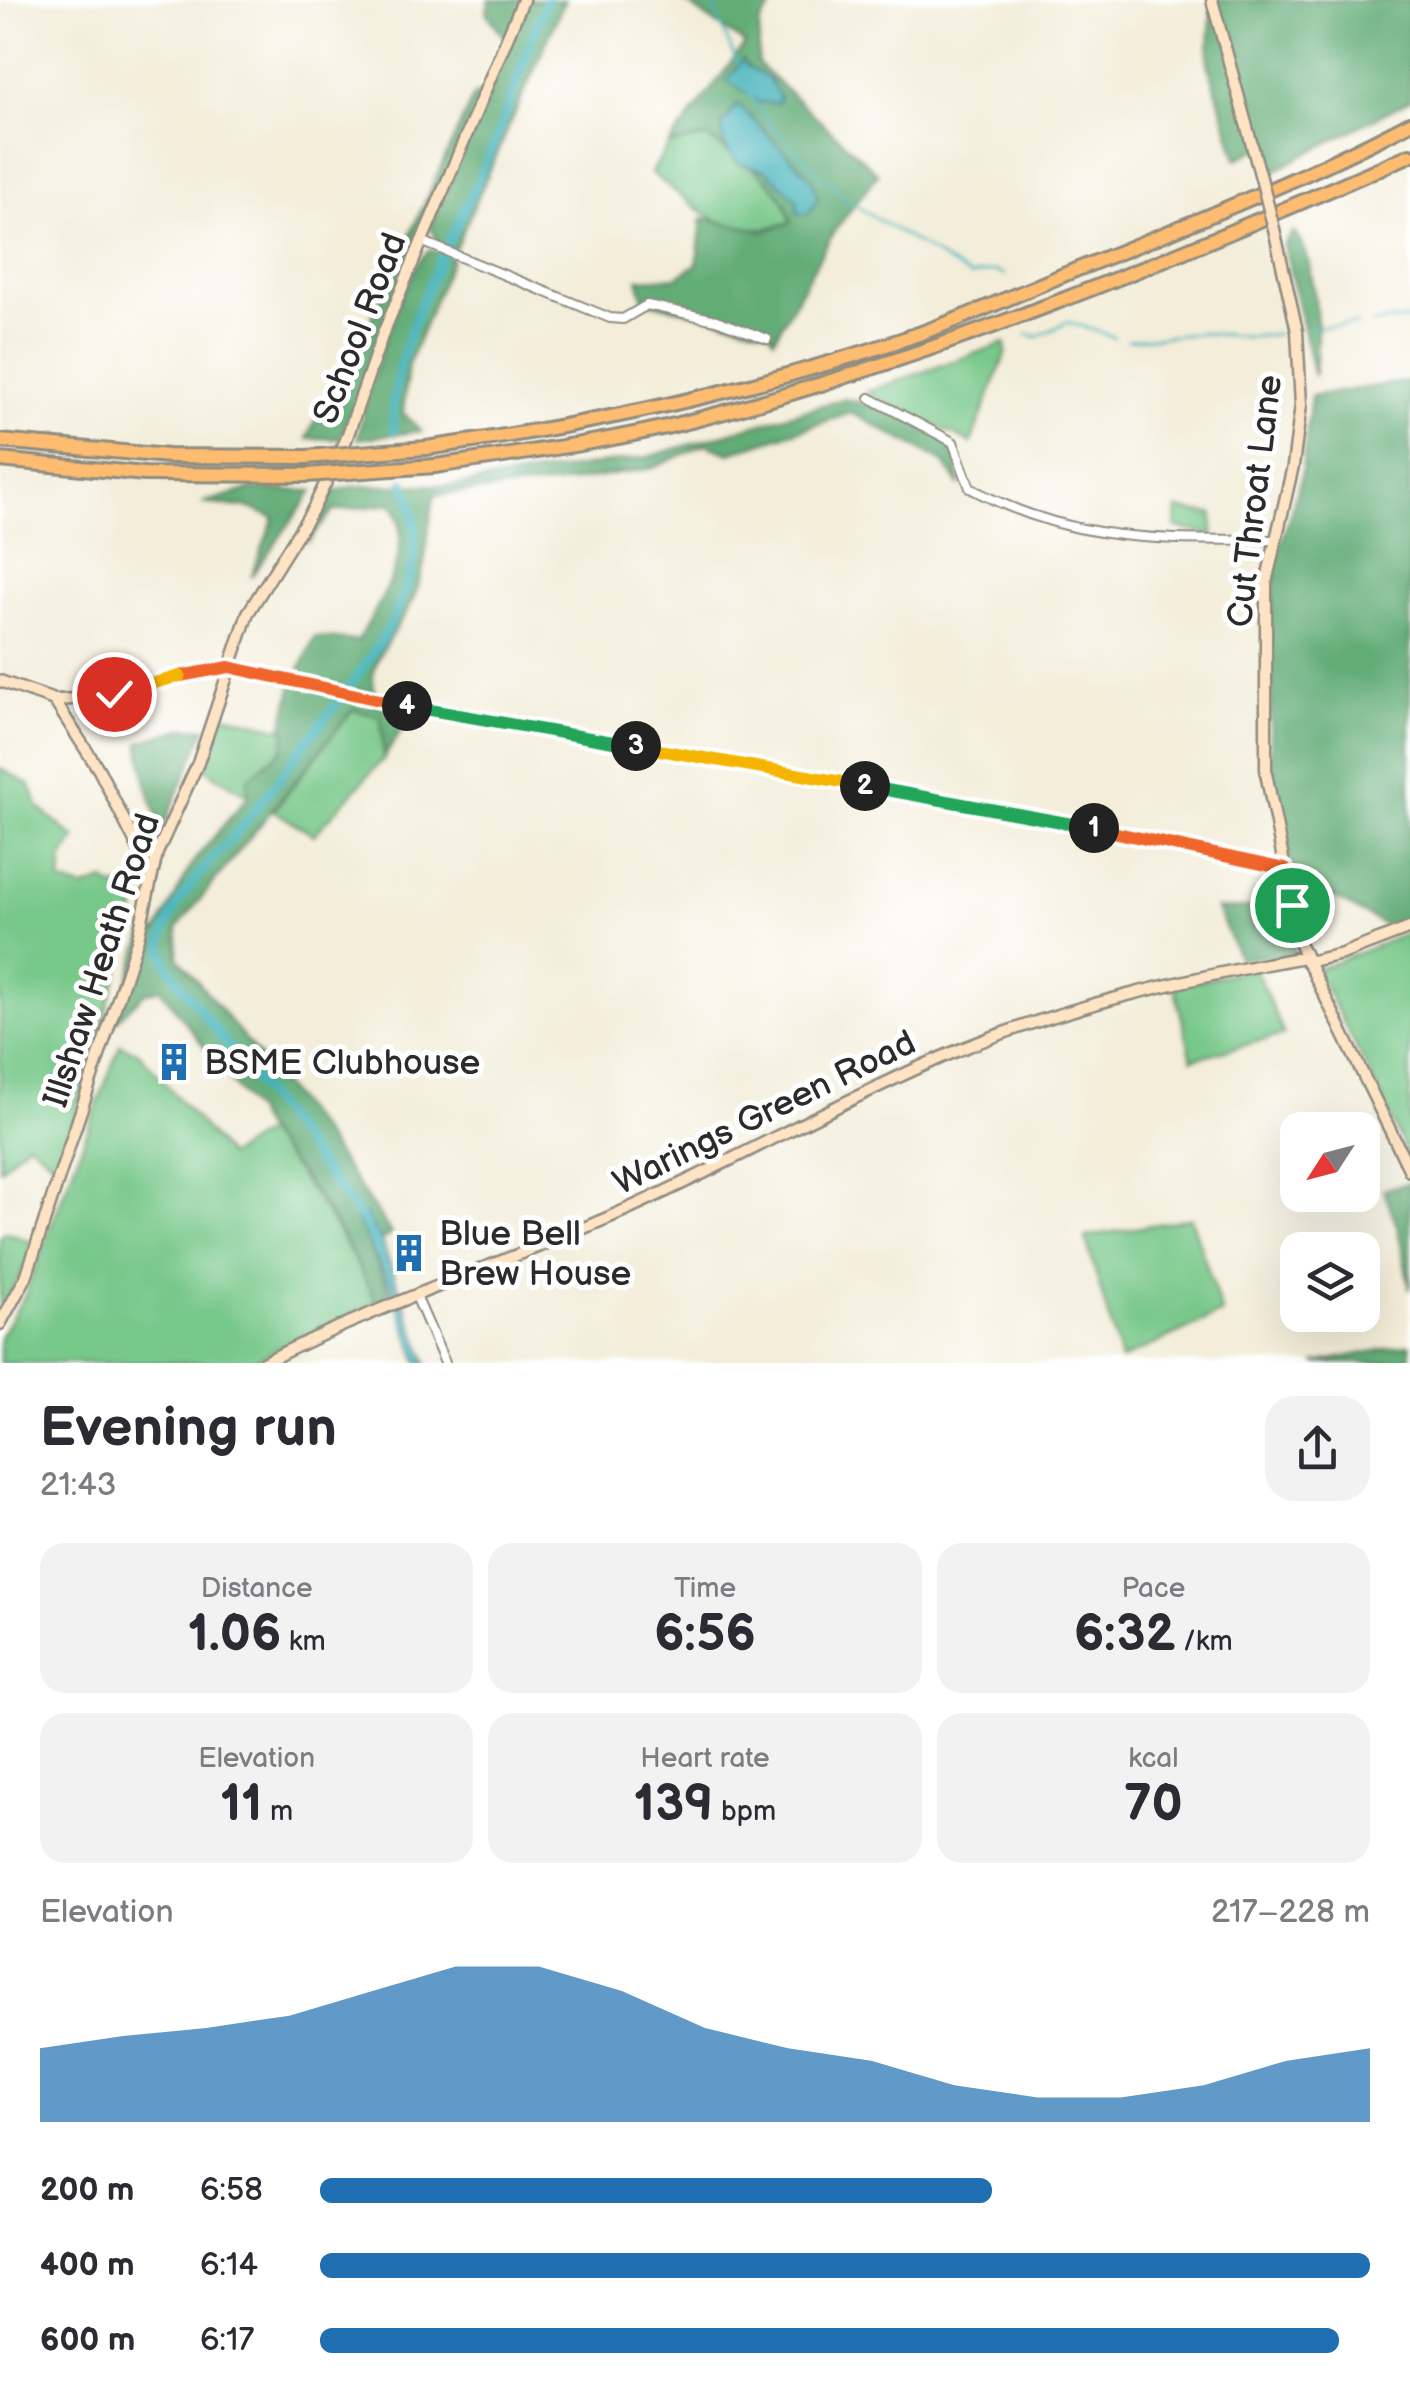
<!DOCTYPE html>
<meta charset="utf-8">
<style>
:root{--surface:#fff;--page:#f2f2f3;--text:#2b2b33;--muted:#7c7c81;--accent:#1f6fb2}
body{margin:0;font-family:"Balsamiq Sans",sans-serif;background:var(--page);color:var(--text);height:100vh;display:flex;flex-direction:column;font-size:38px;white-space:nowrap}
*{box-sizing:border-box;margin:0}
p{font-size:32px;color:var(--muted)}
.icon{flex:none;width:55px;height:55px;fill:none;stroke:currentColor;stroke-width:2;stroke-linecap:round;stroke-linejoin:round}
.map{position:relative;height:1363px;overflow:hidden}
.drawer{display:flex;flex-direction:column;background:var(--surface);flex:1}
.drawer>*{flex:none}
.needle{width:65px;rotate:234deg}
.buttons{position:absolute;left:1280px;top:1112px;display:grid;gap:20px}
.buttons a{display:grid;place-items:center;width:100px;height:100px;border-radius:20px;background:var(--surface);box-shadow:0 10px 40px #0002;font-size:50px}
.pin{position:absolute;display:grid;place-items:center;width:85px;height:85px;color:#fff;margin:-42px;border:5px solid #fff;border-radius:50%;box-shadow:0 2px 10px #0007}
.km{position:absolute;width:50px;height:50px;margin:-25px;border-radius:50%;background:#222;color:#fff;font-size:28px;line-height:50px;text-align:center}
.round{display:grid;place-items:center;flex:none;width:105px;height:105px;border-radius:30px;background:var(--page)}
.overview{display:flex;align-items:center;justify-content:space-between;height:170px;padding:0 40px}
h1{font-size:55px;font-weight:700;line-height:75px}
.stats{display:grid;grid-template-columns:repeat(3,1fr);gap:15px;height:170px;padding:10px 40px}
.stats div{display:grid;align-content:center;border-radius:25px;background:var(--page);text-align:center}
.stats b{font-size:50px;font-weight:700}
.stats small{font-size:28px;font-weight:400}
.stats p{font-size:28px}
.chart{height:280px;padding:20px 40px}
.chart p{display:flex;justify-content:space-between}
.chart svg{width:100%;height:180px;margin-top:10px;fill:var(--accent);opacity:.7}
ul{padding:0 40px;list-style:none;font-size:32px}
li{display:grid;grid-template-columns:160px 120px 1fr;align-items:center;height:75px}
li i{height:25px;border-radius:12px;background:var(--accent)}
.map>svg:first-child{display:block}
</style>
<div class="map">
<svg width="1410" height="1363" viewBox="0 0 1410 1363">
<rect width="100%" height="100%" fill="#fff"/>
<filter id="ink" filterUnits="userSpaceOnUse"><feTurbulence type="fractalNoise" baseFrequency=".01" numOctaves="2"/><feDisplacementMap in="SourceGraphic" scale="20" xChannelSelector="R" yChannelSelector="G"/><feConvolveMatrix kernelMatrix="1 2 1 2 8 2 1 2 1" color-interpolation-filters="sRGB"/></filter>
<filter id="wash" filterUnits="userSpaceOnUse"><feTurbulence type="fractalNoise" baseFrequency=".0048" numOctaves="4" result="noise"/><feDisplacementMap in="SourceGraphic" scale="40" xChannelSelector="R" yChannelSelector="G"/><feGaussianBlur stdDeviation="2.25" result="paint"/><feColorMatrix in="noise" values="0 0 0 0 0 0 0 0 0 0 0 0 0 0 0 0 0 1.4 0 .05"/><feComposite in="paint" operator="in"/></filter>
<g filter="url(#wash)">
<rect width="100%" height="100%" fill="#f3edd9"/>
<g fill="#78c88a" stroke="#527a5a" stroke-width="2.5">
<path d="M706 137C741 162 781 177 791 222 724 244 700 208 651 173L669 145Z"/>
<path d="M1005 343 1006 352 971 443 866 392Z"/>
<path d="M1177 509 1213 514V536L1175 527Z"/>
<path d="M353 709 381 717 384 758 314 835 274 811Z"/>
<path d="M221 714 287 730 283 749 248 779V796L204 768Z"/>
<path d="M0 768 30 785 39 808 76 839 63 857 61 882 84 888 105 881 112 887 140 884 134 919 59 1168 28 1142 0 1169Z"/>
<path d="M1410 932V1162L1382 1098 1316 970Z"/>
<path d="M1255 968 1284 1035 1192 1059 1174 986Z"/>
<path d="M120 1045 139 1053 228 1156 265 1133C310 1186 347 1239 376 1302L248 1363H0V1337L25 1295Z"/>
<path d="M1191 1218 1222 1313 1121 1360 1085 1237Z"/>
<path d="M6 1232 31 1242 28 1261 0 1313V1237Z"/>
</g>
<g fill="#62ac76" stroke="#466c50" stroke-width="2.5">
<path d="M489 0H565L455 249 437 243 431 226 510 46 487 13Z"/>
<path d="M682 0H777L760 23 758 64 878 174 833 233 774 339 769 331 644 301 638 279 676 277 697 264 702 218 764 231 791 222C781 177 741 161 706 137L669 145 745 44Z"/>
<path d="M1212 0H1410V100L1270 173 1260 148 1237 159 1208 63Z"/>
<path d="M483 93 340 439 307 438 332 382 360 343 474 95Z"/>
<path d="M1293 232C1317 253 1321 345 1314 376L1284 245Z"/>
<path d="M430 250 452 258 408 365 403 413 421 431 358 439C363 401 401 271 430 250Z"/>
<path d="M1410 381V922L1390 928 1326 893 1291 866 1271 762 1270 625 1276 561 1301 478 1311 396Z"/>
<path d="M842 399C883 404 923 423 955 449L960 486 942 461 851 413 730 453 706 444 653 468 559 484 435 495C424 535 431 567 408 609 396 632 363 666 376 693L296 678 315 637 358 641C379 603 418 547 392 504L333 511 309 541 311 522 335 491 356 486 456 485 648 457Z"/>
<path d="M250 489 313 491 251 577 274 518 250 508 202 503Z"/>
<path d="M293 683 411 714 384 758 381 717 353 709 178 927V957L320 1131 392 1234 369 1247 392 1296 376 1302C356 1259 335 1219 306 1181 288 1158 268 1140 255 1113L160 989 145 993 115 1022 146 927 157 932 193 862 248 796V779L283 749 286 730 282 729Z"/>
<path d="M185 728H206L162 830 147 787 139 742Z"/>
<path d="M1283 907 1296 954 1239 959 1217 909Z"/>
<path d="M1410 1183V1290L1397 1225 1383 1189Z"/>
<path d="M1410 1344V1363H1315Z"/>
</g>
<g fill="#43b3ba" stroke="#376f72" stroke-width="2.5">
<path d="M743 59 747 66 769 79 780 97 777 104 759 102 727 80Z"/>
<path d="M738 104 812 179 818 199 808 215 797 213V200L765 170 738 164 724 145 722 125Z"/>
<path d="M365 1213 381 1240 427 1363H418L394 1292 356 1220Z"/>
</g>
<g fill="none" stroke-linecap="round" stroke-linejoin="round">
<g stroke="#43b3ba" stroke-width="2.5">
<path d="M710 0 737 63"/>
<path d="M746 90 772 126 845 199 970 276 995 271 1005 275"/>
<path d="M1371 323 1410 319"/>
<path d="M1312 328 1358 324"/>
<path d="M1027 334 1037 337 1068 322 1114 337"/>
<path d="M1128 340 1204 333 1251 337 1277 334"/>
</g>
<g stroke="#43b3ba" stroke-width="9">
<path d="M394 430C385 342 465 221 497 136 515 91 527 45 547 0"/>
<path d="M366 1225 185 990 168 966 162 946C167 904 210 863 237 832 263 801 287 768 312 735 365 667 445 576 404 483"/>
</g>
</g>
</g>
<g filter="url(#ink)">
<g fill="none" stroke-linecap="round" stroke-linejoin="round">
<g stroke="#8f8c82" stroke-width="12">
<g id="street">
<path d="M421 241 610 318 623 319 647 305 716 320 767 339"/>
<path d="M870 398 953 442 970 488C1075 544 1158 539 1272 540"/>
<path d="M229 667C579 743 935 790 1285 869"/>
<path d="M416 1296 445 1363"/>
</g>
</g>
<g stroke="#8f8c82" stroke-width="15">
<g id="secondary">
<path d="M1212 0 1261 178"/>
<path d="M1274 229 1297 331 1301 405 1293 466 1266 583V773L1300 945 1410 1171"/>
<path d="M0 681 54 700 99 770 139 850 157 853"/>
<path d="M54 700C115 699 169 674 229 667"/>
<path d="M1307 962 1342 954 1410 928"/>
<path d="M0 1324 26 1277 138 938 157 853 198 763 248 613 313 509 346 440 382 336 523 0"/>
<path d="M263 1363C373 1307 491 1268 605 1219 721 1169 831 1105 947 1055 1061 1007 1183 979 1304 957"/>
</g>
</g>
<g stroke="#8f8c82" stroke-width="18">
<g id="highway">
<path d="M0 441 168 456 306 457"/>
<path d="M426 448C591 425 750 392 907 338 967 318 1025 290 1083 267 1194 222 1304 179 1410 123"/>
<path d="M0 460 145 474 307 475"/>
<path d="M435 466C522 453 610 442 695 420 942 356 1177 257 1410 155"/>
</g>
</g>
<use href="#street" stroke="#fff" stroke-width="8"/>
<use href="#secondary" stroke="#fee4c5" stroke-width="10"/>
<use href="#highway" stroke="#fdbc6f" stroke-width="12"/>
<g stroke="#8f8c82" stroke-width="15" stroke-linecap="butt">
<path id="secondary-bridge" d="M1261 178 1274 229"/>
</g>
<g stroke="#8f8c82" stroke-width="18" stroke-linecap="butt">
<g id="highway-bridge">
<path d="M306 457 426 448"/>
<path d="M307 475 435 466"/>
</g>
</g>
<use href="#secondary-bridge" stroke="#fee4c5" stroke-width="10"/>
<use href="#highway-bridge" stroke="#fdbc6f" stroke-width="12"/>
</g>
</g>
<g fill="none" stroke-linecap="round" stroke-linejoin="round" filter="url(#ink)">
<g stroke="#fff" stroke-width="20">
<path id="split-1" d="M1094 828 1285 869 1292 905"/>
</g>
<g stroke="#fff" stroke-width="20">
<path id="split-2" d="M865 786 1094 828"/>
</g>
<g stroke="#fff" stroke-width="20">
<path id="split-3" d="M636 746 865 786"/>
</g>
<g stroke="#fff" stroke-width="20">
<path id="split-4" d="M407 706 636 746"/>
</g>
<g stroke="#fff" stroke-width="20">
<path id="split-5" d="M180 676 229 667 407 706"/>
</g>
<g stroke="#fff" stroke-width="20">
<path id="split-6" d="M114 694 180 676"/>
</g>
<use href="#split-1" stroke="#f0652b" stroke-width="12"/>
<use href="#split-2" stroke="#22a559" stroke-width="12"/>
<use href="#split-3" stroke="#f5b400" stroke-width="12"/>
<use href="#split-4" stroke="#22a559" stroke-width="12"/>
<use href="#split-5" stroke="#f0652b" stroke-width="12"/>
<use href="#split-6" stroke="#f5b400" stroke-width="12"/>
</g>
<defs>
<g id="building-bare" transform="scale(3)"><path d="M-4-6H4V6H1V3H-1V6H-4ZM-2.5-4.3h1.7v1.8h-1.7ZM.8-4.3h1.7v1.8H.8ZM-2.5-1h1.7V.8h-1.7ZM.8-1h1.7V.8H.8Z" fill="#1f6fb2" stroke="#fff" stroke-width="2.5" paint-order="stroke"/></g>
</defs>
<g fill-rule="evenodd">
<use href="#building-bare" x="174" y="1062"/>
<use href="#building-bare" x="409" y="1253"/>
</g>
<g text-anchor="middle" stroke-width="10" stroke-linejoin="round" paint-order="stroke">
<g font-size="35" fill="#2b2b2b" stroke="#fff">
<text transform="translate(359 328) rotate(-69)" y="12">School Road</text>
<text transform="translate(1254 501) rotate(-83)" y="12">Cut Throat Lane</text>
<text transform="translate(101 960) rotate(-72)" y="12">Illshaw Heath Road</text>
<text transform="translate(764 1112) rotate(-26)" y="12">Warings Green Road</text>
</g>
<g font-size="35" fill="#2b2b2b" stroke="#fff" text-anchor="start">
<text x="204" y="1074">BSME Clubhouse</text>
<text x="439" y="1245">Blue Bell<tspan x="439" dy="40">Brew House</tspan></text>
</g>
</g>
</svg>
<div class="buttons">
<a><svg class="needle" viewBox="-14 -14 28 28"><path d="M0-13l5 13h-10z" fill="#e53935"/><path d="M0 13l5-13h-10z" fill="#7c7c81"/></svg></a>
<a><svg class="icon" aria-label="layers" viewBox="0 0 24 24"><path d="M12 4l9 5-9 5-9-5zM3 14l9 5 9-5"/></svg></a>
</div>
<div class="pin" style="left:1292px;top:905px;background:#1e9e55"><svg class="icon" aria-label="arrive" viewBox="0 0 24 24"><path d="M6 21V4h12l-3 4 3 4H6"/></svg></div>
<div class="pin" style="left:114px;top:694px;background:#d93025"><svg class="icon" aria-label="check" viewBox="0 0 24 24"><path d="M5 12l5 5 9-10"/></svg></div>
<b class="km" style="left:1094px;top:828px">1</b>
<b class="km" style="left:865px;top:786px">2</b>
<b class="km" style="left:636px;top:746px">3</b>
<b class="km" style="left:407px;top:706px">4</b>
</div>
<section class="drawer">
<div class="overview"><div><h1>Evening run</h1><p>21:43</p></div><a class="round"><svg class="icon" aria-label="share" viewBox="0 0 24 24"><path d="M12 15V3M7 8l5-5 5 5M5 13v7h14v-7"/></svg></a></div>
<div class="stats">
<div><p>Distance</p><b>1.06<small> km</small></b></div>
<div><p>Time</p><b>6:56</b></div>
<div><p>Pace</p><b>6:32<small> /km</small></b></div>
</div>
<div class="stats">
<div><p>Elevation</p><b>11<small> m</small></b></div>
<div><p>Heart rate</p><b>139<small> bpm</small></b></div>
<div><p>kcal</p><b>70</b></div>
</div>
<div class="chart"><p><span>Elevation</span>217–228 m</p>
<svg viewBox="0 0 160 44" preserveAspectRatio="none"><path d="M0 44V26L10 23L20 21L30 18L40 12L50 6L60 6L70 12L80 21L90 26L100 29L110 35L120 38L130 38L140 35L150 29L160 26V44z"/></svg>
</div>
<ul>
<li><b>200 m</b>6:58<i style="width:64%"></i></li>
<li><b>400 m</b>6:14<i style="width:100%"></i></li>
<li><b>600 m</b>6:17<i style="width:97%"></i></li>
</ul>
</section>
